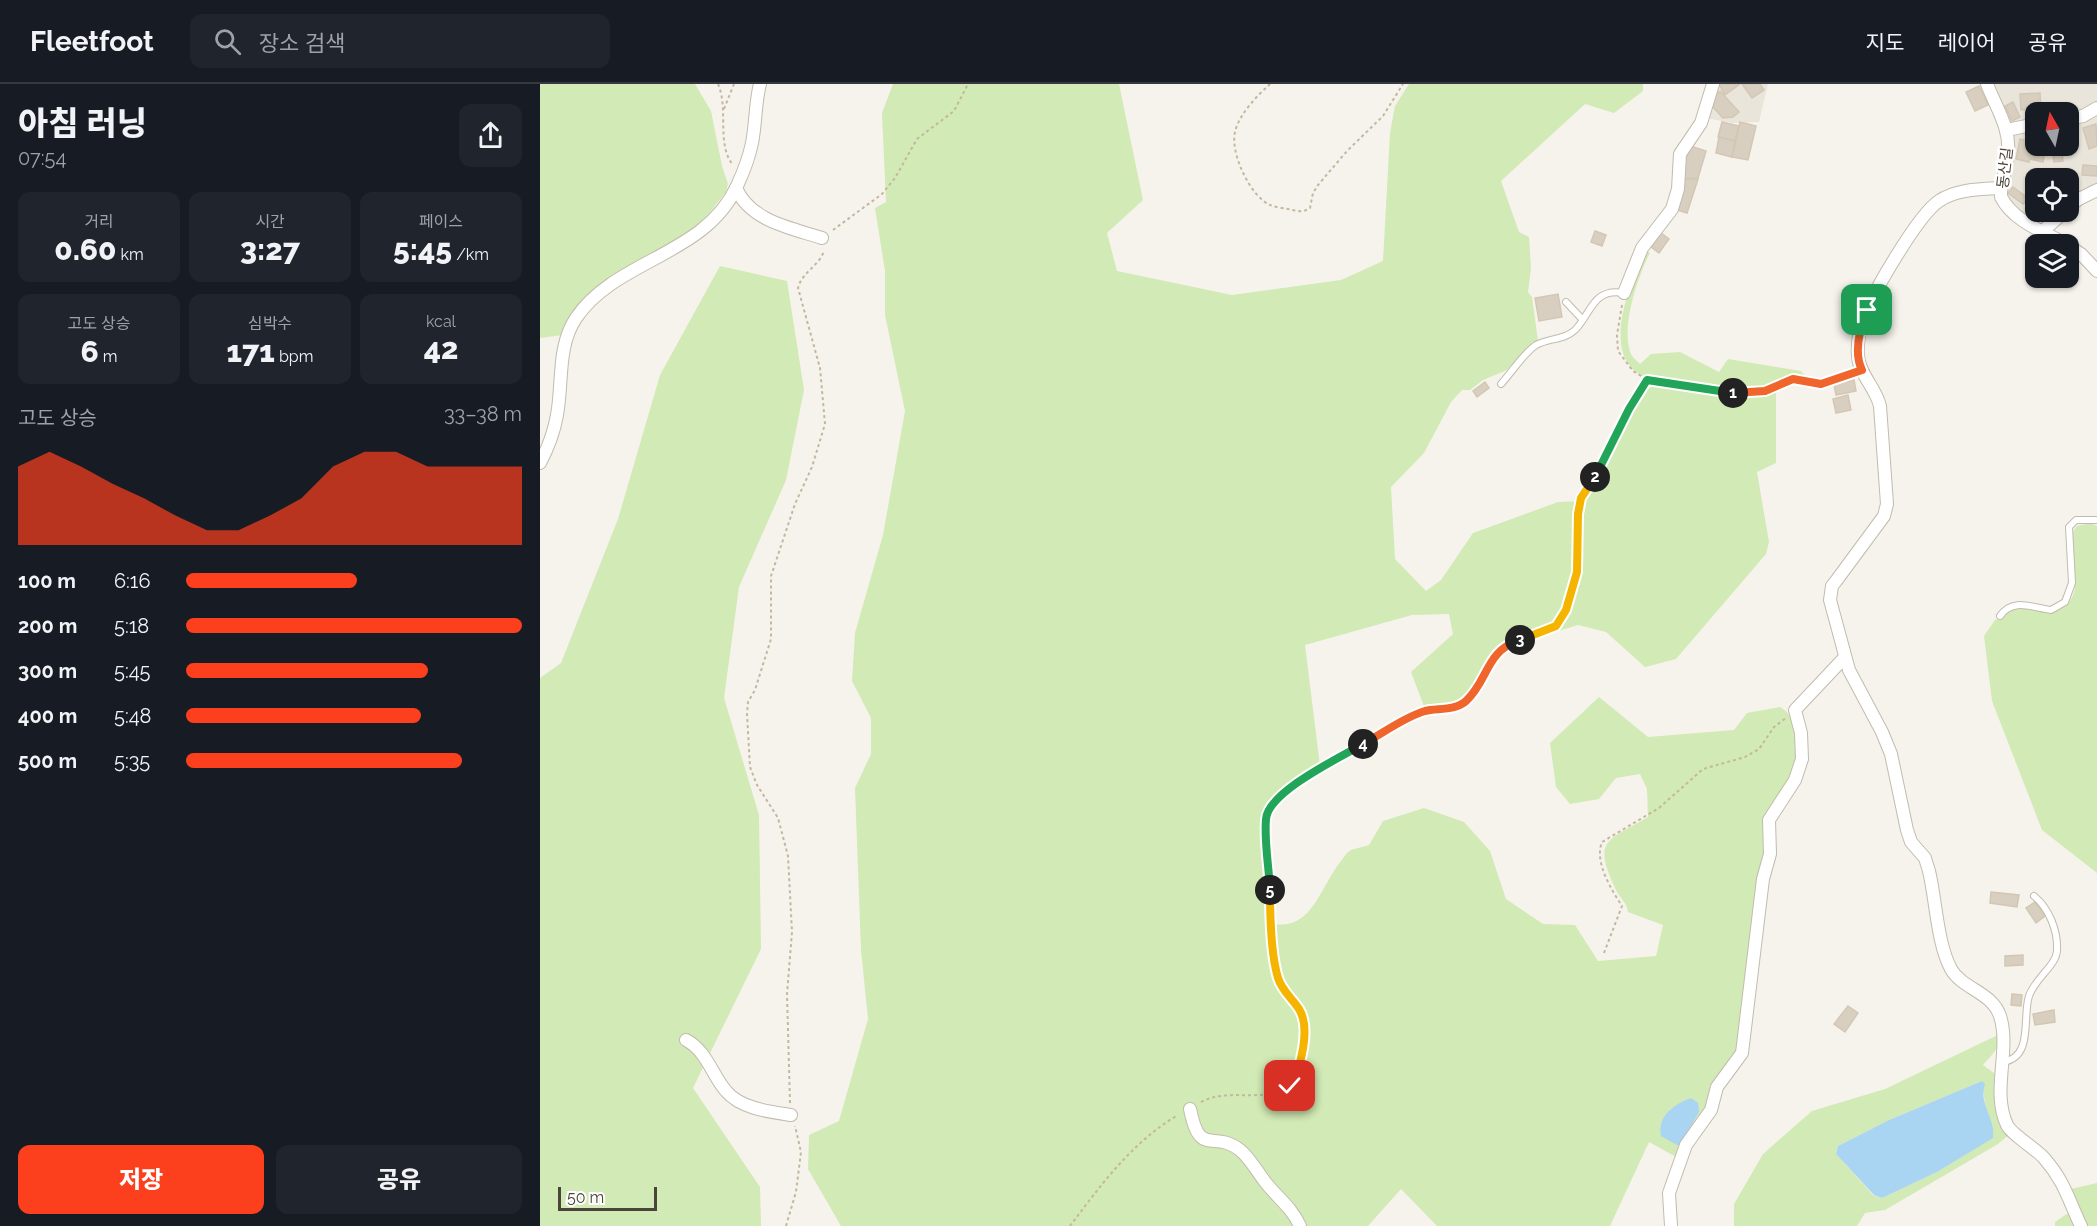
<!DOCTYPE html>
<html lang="ko">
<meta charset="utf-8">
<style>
:root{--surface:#171b24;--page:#20242c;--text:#f1f3f6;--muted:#9ea1a6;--line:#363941;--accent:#fc3f1d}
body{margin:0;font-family:Raleway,"Noto Sans KR",sans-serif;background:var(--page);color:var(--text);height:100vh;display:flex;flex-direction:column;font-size:22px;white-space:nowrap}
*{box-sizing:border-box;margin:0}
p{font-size:20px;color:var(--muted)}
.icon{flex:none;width:33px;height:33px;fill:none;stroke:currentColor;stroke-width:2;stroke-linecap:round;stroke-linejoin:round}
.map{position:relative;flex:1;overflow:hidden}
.details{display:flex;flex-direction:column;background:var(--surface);width:540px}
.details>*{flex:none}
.needle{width:39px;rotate:351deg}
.buttons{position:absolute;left:1485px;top:18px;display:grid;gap:12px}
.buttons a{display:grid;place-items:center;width:54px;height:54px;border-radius:12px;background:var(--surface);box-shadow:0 2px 4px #0004;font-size:30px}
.scale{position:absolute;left:18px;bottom:15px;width:99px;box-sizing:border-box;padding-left:6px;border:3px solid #4b4439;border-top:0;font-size:16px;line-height:21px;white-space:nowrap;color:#4b4439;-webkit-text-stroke:4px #fff;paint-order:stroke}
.pin{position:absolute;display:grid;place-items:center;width:51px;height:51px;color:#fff;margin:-26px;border-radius:12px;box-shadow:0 3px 9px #0006}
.km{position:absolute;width:30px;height:30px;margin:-15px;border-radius:50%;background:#222;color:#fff;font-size:16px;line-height:30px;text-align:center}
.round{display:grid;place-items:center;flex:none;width:63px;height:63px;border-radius:12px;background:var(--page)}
.headline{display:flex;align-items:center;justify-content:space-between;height:102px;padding:0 18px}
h1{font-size:33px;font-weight:800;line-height:45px}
.figures{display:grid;grid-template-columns:repeat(3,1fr);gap:9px;height:102px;padding:6px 18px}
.figures div{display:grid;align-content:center;border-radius:12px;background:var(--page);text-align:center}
.figures b{font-size:30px;font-weight:800}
.figures small{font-size:16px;font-weight:400}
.figures p{font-size:16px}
.chart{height:168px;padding:12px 18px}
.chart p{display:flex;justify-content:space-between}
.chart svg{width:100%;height:108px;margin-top:6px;fill:var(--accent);opacity:.7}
.action{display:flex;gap:12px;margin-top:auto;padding:12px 18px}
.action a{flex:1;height:69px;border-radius:12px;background:var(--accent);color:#fff;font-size:24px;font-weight:800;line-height:69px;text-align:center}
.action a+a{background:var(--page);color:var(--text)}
ul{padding:0 18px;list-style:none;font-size:20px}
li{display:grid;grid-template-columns:96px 72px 1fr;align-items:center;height:45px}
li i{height:15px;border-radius:8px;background:var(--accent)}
header{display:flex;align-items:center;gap:36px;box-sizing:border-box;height:84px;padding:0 30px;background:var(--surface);border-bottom:2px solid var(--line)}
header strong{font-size:28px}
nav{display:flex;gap:33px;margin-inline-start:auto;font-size:21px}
.search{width:420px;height:54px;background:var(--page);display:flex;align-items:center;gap:15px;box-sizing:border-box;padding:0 21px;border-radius:12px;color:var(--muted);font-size:22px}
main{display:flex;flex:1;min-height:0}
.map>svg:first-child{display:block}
</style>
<header>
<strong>Fleetfoot</strong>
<div class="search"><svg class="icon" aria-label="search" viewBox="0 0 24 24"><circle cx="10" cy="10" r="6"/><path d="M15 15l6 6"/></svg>장소 검색</div>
<nav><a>지도</a><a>레이어</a><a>공유</a></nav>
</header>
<main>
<section class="details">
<div class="headline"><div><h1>아침 러닝</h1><p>07:54</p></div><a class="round"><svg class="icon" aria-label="share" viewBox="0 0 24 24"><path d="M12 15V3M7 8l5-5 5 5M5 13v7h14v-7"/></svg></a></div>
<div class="figures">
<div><p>거리</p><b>0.60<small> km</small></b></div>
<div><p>시간</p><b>3:27</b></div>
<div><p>페이스</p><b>5:45<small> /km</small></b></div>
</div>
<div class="figures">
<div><p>고도 상승</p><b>6<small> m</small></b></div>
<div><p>심박수</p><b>171<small> bpm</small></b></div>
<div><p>kcal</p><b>42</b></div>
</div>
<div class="chart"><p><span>고도 상승</span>33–38 m</p>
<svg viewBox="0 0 160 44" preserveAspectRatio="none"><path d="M0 44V12L10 6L20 12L30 19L40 25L50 32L60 38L70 38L80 32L90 25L100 12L110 6L120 6L130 12L140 12L150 12L160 12V44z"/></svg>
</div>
<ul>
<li><b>100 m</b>6:16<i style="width:51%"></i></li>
<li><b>200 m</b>5:18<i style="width:100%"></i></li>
<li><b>300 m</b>5:45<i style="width:72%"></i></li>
<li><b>400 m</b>5:48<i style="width:70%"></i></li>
<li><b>500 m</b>5:35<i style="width:82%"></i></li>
</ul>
<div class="action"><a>저장</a><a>공유</a></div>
</section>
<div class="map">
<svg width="1557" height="1142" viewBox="0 0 1557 1142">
<rect width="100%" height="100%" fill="#f6f3ec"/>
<g fill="#eae5da" fill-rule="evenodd">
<path d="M1175 0H1228L1219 38 1192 39 1166 34Z"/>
<path d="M1451 0H1557V103L1529 120 1528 94H1496V128H1521L1506 139 1498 138 1485 131 1467 113 1471 82ZM1496 28H1528V62H1496Z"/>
</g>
<g fill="#d2eab5" fill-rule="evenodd">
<path d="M0 0H155L171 27 182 82 188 100 186 108 158 143 63 202 23 251 0 254Z"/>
<path d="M353 0H579L603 116 567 149 577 187 692 211 801 196 843 177 850 49 855 22 869 0H1103V7L1074 29 1045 20 961 97 979 148 989 153 991 184 988 208 992 213 998 257 987 265 967 286 943 296 930 306H922L911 318 884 369 851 403 855 475 886 507 901 496 933 449 1018 418 1043 417 1065 384 1101 311 1105 305C1126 297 1162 311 1184 313 1201 314 1219 311 1236 307V379L1217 388 1229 458 1226 470 1136 575 1105 583 1066 548 1038 541 1015 548 1009 544 962 559 944 581 924 614 918 619 885 625 871 588 913 550 909 530 872 531 765 561 780 682C758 695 730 708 723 734L727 813 731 839C771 850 781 801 801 777 804 773 807 768 811 766 816 764 824 763 829 761L843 737 884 724 924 738 950 767 966 815 1003 840 1035 841 1058 877 1116 872 1123 841 1088 828C1087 819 1081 815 1077 808 1052 756 1065 758 1108 733L1107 705 1100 690 1076 694 1059 715 1030 720 1016 703 1010 659 1059 613 1108 653 1194 646 1207 629 1240 623 1247 628 1256 644 1258 675 1241 713 1226 770 1199 964 1138 1074 1109 1058 1070 1142H897L861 1105 828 1142H301L268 1085 269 1051 299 1037 328 935 321 866 315 704 331 670V634L312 597 315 549 343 451 365 327 345 231V187L335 124 346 118 342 29ZM1151 1014 1159 1028 1151 1040 1129 1026Z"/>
<path d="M1105 166 1110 169C1098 192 1080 244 1091 270 1092 273 1097 277 1100 280L1111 270 1140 268 1179 288 1188 275 1261 287 1269 296 1252 291C1245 294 1240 300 1233 303 1203 314 1171 303 1142 298 1132 297 1120 298 1110 295 1056 278 1090 200 1105 166Z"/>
<path d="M180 182 247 197 264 306 246 396 199 503 184 614 219 731 221 865 153 1004 220 1103 221 1142H0V594L21 579 78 435 120 291Z"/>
<path d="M1550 439 1557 442V789L1502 746 1452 617 1444 552 1455 536C1464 534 1469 526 1479 524 1495 520 1511 534 1525 522 1550 502 1520 460 1537 442Z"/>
<path d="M1460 950C1460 964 1452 971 1443 981L1458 992 1471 1049 1458 1060 1345 1126 1325 1129 1317 1142H1194V1120L1223 1070 1272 1027 1345 1005ZM1442 997C1443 1017 1450 1034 1452 1054L1397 1088 1342 1114 1333 1111 1296 1070 1298 1062 1349 1036Z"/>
<path d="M1557 1099V1142H1515V1138L1537 1123 1531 1105Z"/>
</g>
<g fill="#a9d4f2">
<path d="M1442 997 1445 1000C1438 1020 1456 1034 1453 1054L1397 1088 1342 1114 1334 1111 1296 1070 1298 1062 1349 1036Z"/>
<path d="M1151 1014 1158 1019 1159 1028 1140 1061H1137L1121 1052C1117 1032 1134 1020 1151 1014Z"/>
</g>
<g fill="#d8cfc1" stroke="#d3c7b4" stroke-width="1.5">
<path d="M1179 0H1200L1185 11Z"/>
<path d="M1202 0H1220L1224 6 1212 14Z"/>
<path d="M1439 2 1448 21 1435 27 1426 8Z"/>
<path d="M1180 7 1199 28 1193 33 1183 34 1173 23 1175 12Z"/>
<path d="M1500 9 1501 25 1481 26 1480 10Z"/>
<path d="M1473 18 1480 33 1472 37 1465 22Z"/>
<path d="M1182 38 1199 42 1195 57 1178 53Z"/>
<path d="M1200 38 1216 42 1208 76 1192 73Z"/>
<path d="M1556 40 1557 62 1549 65 1543 44Z"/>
<path d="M1535 41 1537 54 1528 55V42Z"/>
<path d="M1179 53 1195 57 1192 73 1176 69Z"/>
<path d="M1480 55 1496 59V62H1506L1503 78 1490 75 1489 78 1476 75Z"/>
<path d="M1150 62 1166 67 1158 94 1143 95 1142 77Z"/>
<path d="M1511 62H1521L1523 77 1514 78Z"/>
<path d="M1543 81 1557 82V92L1542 91Z"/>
<path d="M1143 95H1158L1147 129 1134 125Z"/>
<path d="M1473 103 1488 114 1483 120 1468 109Z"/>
<path d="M1055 147 1066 151 1062 162 1051 158Z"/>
<path d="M1121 149 1129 155 1119 169 1111 163Z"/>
<path d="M1018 210 1022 233 999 237 995 214Z"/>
<path d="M1314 296 1316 307 1296 311 1294 300Z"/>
<path d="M945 298 949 304 937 313 933 307Z"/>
<path d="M1308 311 1311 326 1296 329 1293 315Z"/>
<path d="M1451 808 1479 811 1477 823 1450 819Z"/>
<path d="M1495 818 1505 832 1496 839 1486 824Z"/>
<path d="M1483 871V881L1465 882V872Z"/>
<path d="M1472 910 1482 911 1481 922 1471 921Z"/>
<path d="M1308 922 1318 929 1305 948 1294 940Z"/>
<path d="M1514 926 1515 938 1495 941 1493 930Z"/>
</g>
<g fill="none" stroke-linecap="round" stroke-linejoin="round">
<g stroke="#c2bbae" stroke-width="8">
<g id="lane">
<path d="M1026 218 1042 235"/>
<path d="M961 300C972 288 983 270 996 261 1008 254 1025 256 1035 246 1051 230 1053 203 1084 209"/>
<path d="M1460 532C1473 513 1493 524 1511 526L1525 518 1532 499 1529 443 1536 436H1557"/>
<path d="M1463 978C1494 973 1482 933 1489 912 1495 894 1517 881 1517 866 1518 847 1509 824 1494 812"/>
</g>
</g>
<g stroke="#c2bbae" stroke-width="14">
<g id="street">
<path d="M1447 0C1456 24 1471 44 1468 71 1467 85 1460 99 1461 113 1473 137 1504 148 1526 160"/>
<path d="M1528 35 1543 32 1557 24"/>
<path d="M1467 46 1496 40"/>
<path d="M196 104C210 137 251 144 282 154"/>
<path d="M1461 104C1442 105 1416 105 1399 117 1378 131 1331 211 1323 236 1319 248 1317 260 1318 272 1319 290 1336 304 1340 322L1347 420 1344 432 1296 497 1292 502 1290 516 1309 586 1342 648 1351 670 1367 746 1371 758 1385 774 1389 787C1396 816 1397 859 1411 885 1422 905 1452 908 1460 932 1471 966 1451 1007 1467 1041 1472 1051 1495 1064 1504 1074 1525 1098 1528 1115 1541 1142"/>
<path d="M1528 123 1539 115 1557 106"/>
<path d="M1503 147 1524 128"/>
<path d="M1528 162 1541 170 1557 187"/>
<path d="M1084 209 1102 164 1132 125 1138 105 1140 70 1161 39 1173 0"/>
<path d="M0 379C8 364 14 348 17 331 23 299 17 262 36 234 76 175 165 172 197 102 203 89 209 74 212 59 216 39 215 19 220 0"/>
<path d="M146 956C167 967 172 991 186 1007 201 1025 231 1028 251 1031"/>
<path d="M650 1025C660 1075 673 1045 700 1066 710 1074 718 1089 726 1099 738 1114 752 1124 760 1142"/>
<path d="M1131 1142 1129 1109 1146 1061 1171 1026 1177 1003 1202 969 1223 795 1230 770 1229 736 1255 696 1262 675 1261 649 1255 626 1305 573"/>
</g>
</g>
<g stroke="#c4b79f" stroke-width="2" stroke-dasharray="3 3" stroke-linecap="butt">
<path d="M178 0C189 25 176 60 193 81"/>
<path d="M730 0C717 12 699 30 695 48 690 69 710 112 730 121 735 123 742 124 748 125 756 127 763 129 770 124L773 109 778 101 807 67 843 32 863 0"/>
<path d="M184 25 194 0"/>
<path d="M293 146 342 110 355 94 377 55 414 27 428 0"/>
<path d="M1082 221 1077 251 1078 267 1093 287 1111 298 1170 307 1207 309 1230 306 1251 296 1281 300 1310 292"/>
<path d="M1064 869 1082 822C1071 805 1054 778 1062 758L1119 724 1163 685 1205 673 1219 665 1234 643 1246 634"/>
<path d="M661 1018C687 1004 719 1018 745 1005 763 990 769 951 761 929 755 914 740 906 737 889L726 745V734L731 720 754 702 882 628 915 622 924 618 961 565 1003 548 1019 538 1034 503 1037 488 1038 430 1041 414 1061 383 1081 340 1107 296"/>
<path d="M250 1019 247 910 252 848 248 772 238 734 217 701 210 683 207 630 208 618 215 606 231 555V492L255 420 272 383 285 340 280 284 258 204C262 188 279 182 284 167"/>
<path d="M246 1142 256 1108 261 1068 255 1042"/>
<path d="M530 1142C560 1102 593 1057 638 1031"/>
</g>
<use href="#lane" stroke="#fff" stroke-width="6"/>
<use href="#street" stroke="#fff" stroke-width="12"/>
</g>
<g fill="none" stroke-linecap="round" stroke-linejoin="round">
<g stroke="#fff" stroke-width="12">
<path id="split-1" d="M1193 309 1225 307 1253 295 1281 300 1322 286C1313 268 1320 244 1327 226"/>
</g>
<g stroke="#fff" stroke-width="12">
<path id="split-2" d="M1055 393 1089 325 1107 296 1193 309"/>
</g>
<g stroke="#fff" stroke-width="12">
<path id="split-3" d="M980 556 1016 542 1026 526 1037 488 1038 430 1041 414 1055 393"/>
</g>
<g stroke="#fff" stroke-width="12">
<path id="split-4" d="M823 660C842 650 864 633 885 627 898 624 915 627 926 617 949 596 945 567 980 556"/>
</g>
<g stroke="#fff" stroke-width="12">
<path id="split-5" d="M730 806C729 783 724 758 726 735 728 708 799 674 823 660"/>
</g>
<g stroke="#fff" stroke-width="12">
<path id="split-6" d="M730 806C730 830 731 871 738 894 742 907 752 914 759 925 771 944 761 984 750 1002"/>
</g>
<use href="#split-1" stroke="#f0652b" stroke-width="8"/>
<use href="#split-2" stroke="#22a559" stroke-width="8"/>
<use href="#split-3" stroke="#f5b400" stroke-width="8"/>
<use href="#split-4" stroke="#f0652b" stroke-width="8"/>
<use href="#split-5" stroke="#22a559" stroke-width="8"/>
<use href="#split-6" stroke="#f5b400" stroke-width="8"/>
</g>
<g text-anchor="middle" stroke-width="5" stroke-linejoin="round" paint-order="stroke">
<g font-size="15" fill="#4b4439" stroke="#fff">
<text transform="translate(1465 84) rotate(-83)" y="5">동산길</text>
</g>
</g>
</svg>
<div class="buttons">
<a><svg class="needle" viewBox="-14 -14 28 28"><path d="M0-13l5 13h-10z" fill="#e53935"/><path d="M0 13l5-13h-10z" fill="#9ea1a6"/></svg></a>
<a><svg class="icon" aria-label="locate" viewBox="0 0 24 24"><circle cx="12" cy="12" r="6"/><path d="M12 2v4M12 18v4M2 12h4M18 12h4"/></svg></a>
<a><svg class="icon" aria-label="layers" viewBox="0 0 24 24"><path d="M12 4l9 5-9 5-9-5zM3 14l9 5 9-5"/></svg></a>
</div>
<div class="scale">50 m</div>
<div class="pin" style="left:1327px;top:226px;background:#1e9e55"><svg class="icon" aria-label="arrive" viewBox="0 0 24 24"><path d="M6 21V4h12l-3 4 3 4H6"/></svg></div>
<div class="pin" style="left:750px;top:1002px;background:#d93025"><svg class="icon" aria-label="check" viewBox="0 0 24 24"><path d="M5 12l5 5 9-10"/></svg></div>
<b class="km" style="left:1193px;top:309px">1</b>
<b class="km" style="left:1055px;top:393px">2</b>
<b class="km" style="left:980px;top:556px">3</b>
<b class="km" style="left:823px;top:660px">4</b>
<b class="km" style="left:730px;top:806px">5</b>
</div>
</main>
